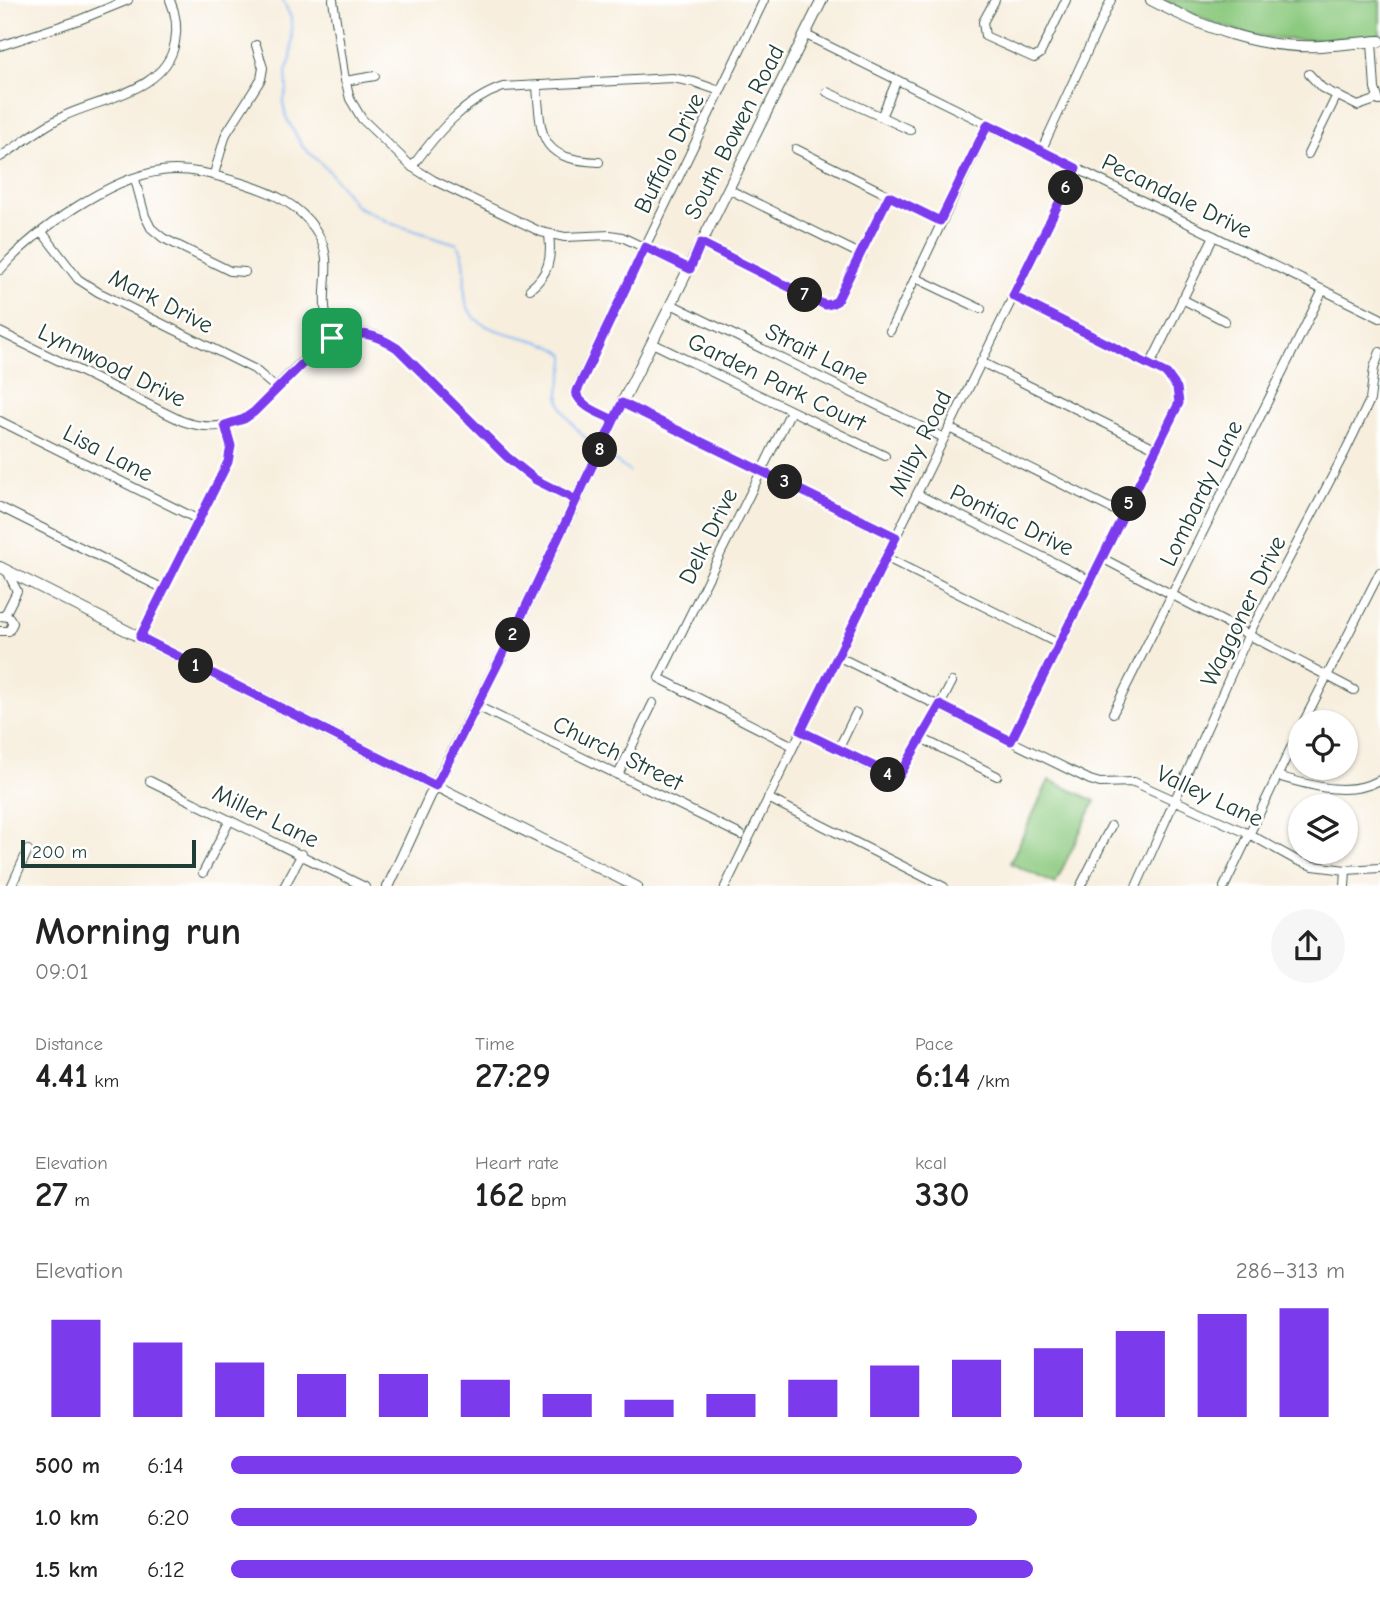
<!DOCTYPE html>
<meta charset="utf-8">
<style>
:root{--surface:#fff;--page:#f6f6f6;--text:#222;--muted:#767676;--accent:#7c3aed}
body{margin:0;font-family:"Comic Neue",sans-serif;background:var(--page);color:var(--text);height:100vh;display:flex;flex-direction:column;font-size:26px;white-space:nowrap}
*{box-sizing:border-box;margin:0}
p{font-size:23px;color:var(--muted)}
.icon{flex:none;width:38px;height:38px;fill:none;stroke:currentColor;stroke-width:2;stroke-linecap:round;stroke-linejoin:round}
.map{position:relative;height:886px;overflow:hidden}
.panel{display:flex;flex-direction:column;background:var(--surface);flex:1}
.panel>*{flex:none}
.controls{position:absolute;left:1288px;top:710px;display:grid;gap:14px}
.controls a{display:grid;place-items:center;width:70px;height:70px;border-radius:50%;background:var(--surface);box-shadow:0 2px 5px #0004;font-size:35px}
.scale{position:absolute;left:21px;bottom:18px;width:175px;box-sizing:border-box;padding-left:7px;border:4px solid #1f3d34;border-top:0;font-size:19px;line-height:24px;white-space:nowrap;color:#1f3d34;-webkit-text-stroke:5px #fff;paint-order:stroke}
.pin{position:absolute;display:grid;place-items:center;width:60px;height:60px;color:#fff;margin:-30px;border-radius:14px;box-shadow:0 4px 10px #0006}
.km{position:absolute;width:35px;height:35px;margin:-18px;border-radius:50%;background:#222;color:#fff;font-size:19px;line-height:35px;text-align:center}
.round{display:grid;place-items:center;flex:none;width:74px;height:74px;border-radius:37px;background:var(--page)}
.summary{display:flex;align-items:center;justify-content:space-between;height:119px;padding:0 35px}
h1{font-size:38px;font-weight:700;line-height:52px}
.stats{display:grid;grid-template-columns:repeat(3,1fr);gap:10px;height:119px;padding:7px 35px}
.stats div{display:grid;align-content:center}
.stats b{font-size:35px;font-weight:700}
.stats small{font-size:19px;font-weight:400}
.stats p{font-size:19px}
.chart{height:196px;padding:14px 35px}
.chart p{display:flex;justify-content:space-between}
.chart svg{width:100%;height:126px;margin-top:7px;stroke:var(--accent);stroke-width:6}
ul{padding:0 35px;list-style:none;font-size:23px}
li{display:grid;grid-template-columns:112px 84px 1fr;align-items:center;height:52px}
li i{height:18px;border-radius:9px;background:var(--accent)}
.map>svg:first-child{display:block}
</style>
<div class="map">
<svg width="1380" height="887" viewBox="0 0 1380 887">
<rect width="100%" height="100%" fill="#fff"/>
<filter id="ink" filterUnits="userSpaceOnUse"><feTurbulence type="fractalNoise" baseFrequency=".0143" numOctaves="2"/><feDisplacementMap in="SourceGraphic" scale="14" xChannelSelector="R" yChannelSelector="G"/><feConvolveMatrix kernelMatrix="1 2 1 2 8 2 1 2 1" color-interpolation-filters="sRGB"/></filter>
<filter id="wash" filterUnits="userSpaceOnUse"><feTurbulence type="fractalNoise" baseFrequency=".00686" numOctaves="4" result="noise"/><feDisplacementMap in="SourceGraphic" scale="28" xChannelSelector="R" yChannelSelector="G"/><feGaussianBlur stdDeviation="1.57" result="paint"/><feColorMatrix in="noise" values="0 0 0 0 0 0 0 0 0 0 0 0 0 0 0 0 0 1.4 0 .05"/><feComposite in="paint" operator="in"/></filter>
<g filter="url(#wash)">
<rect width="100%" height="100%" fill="#f7eedd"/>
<g fill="#8dca80" stroke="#56845a" stroke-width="2">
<path d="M1162 0H1380V35C1332 39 1285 45 1238 31 1212 24 1187 12 1162 0Z"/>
<path d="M1049 780 1095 801 1055 884 1010 863Z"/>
</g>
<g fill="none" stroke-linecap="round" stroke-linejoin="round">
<g stroke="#89b9f5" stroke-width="2">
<path d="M283 0 291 18 292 42 291 59 286 71 287 89 283 103 286 117 302 146 329 171 356 206 393 224 457 244C473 265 457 293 471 313 488 339 541 333 565 355 566 369 560 380 559 393 558 413 581 434 595 447"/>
<path d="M603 452 630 472"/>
</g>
</g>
</g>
<g filter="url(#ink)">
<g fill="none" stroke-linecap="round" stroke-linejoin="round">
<g stroke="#3f584d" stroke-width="10">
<g id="minor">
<path d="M333 0 344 74 350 99 362 119 412 167 433 180 541 232 565 237 610 235 622 237 689 269"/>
<path d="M995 0 983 22 985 36 1034 58 1040 54 1066 0"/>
<path d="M806 35 1380 318"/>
<path d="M1372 42 1375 89 1379 101"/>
<path d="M0 46 79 20 128 0"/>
<path d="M1309 74 1322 88 1358 106 1378 99"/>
<path d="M345 81 375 76"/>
<path d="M537 86C541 138 539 159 599 162"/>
<path d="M827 92 910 130"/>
<path d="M881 117 897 80"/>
<path d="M796 149 940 221"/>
<path d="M1041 151 1111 0"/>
<path d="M1308 154 1337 95"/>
<path d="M0 157C21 144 41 127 64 116 102 98 167 91 175 42 178 27 176 14 170 0"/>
<path d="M412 167C436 134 464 100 503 87L672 78 694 82 720 91"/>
<path d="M214 174 226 134 261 79 263 68 256 45"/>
<path d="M135 179 145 216 151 228 163 238 230 271 245 272"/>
<path d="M728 189 862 255"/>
<path d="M42 232 78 279 98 292 254 369 276 388"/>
<path d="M701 243 825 305H831L837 301 889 196"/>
<path d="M0 270C34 231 109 178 161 171 190 167 218 176 245 184 273 193 298 204 315 229 334 258 323 276 325 307 326 317 329 328 332 338"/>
<path d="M916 278 981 309"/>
<path d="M530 289C549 274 552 258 549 235"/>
<path d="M1182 299 1225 321"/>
<path d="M673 305 944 438"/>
<path d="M890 331 988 125"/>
<path d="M0 332 182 421C202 428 225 429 245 418 258 411 266 399 276 388 300 363 331 325 370 334 381 336 389 343 398 349L507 457 536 480 576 500"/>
<path d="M652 343 885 456"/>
<path d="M981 362 1157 449"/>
<path d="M1150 365 1214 236"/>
<path d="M622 403 896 537"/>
<path d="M791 411 659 678 793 746"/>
<path d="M614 420C597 411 572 407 579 384L764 0"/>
<path d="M0 421 199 520"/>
<path d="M949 428 1124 515"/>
<path d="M917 494 1091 581"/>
<path d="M0 507 164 589"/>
<path d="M885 557 1059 644"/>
<path d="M1102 558 1354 690"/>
<path d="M5 615 17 591 7 571"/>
<path d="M0 616 9 617 13 623 9 631H0"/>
<path d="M140 637 228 462 231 446 225 425"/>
<path d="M837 656 1090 780 1100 783 1134 782 1249 834 1296 860 1313 866 1346 870 1380 868"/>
<path d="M477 706 741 835"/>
<path d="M1113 713 1323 290"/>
<path d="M1303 723 1380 572"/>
<path d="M801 731 888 775 898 777 937 711 952 682"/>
<path d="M921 738 997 776"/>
<path d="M1011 741 1175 411C1182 396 1177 385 1167 374L1013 296"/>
<path d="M838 750 856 713"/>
<path d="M618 775 653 703"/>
<path d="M1277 776C1310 785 1347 798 1380 780"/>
<path d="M150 781 365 887"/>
<path d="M768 798 944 887"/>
<path d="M203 873 230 820"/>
<path d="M11 887 28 850"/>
<path d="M284 887 302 854"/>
<path d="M725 887 1076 168"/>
<path d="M1080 887 1111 826"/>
<path d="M1136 887 1248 636 1344 454 1370 400 1374 368 1380 352"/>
<path d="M1224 887 1300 729"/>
<path d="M1345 887 1346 870"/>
</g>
</g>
<g stroke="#3f584d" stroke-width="12">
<g id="major">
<path d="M1151 0C1204 28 1259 49 1321 46 1340 45 1360 42 1380 41"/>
<path d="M0 567 637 887"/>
<path d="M388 887 430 796 512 636 622 403 822 0"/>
</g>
</g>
<use href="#minor" stroke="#fff" stroke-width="8"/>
<use href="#major" stroke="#fff" stroke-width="10"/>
</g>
</g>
<g fill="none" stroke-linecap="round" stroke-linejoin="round" filter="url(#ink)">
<g stroke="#fff" stroke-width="14">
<path id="route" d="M332 338 313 353 254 412 244 419 225 425 231 446 228 462 140 637 436 786 512 636 622 403 896 537 801 731 896 777 900 775 940 705 1011 741 1179 403 1177 388 1167 374 1013 296 1076 168 988 124 940 221 889 196 837 301 831 304 825 305 701 243 690 269 645 247 576 393C582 408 600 413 614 420L576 500 536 480 507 457 397 348C372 332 361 331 332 338"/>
</g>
<use href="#route" stroke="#7c3aed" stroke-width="9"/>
</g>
<g text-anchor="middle" stroke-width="5" stroke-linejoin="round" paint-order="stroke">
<g font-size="24" fill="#1f3d34" stroke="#fff">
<text transform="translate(734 132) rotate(-63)" y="8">South Bowen Road</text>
<text transform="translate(669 153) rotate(-64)" y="8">Buffalo Drive</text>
<text transform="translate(1177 196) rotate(26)" y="8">Pecandale Drive</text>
<text transform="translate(161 301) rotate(27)" y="8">Mark Drive</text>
<text transform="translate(817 354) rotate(26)" y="8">Strait Lane</text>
<text transform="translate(112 365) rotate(26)" y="8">Lynnwood Drive</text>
<text transform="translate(777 382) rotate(26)" y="8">Garden Park Court</text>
<text transform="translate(920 443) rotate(-64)" y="8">Milby Road</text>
<text transform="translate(108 453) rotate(27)" y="8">Lisa Lane</text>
<text transform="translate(1201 493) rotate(-64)" y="8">Lombardy Lane</text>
<text transform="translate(1012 520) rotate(26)" y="8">Pontiac Drive</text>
<text transform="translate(708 536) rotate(-64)" y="8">Delk Drive</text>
<text transform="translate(1243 611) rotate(-64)" y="8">Waggoner Drive</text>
<text transform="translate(618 753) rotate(26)" y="8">Church Street</text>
<text transform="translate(1210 796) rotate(25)" y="8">Valley Lane</text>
<text transform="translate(266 816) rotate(26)" y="8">Miller Lane</text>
</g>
</g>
</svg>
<div class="controls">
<a><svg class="icon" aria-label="locate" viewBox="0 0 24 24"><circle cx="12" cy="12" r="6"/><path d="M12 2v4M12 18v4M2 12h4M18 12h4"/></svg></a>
<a><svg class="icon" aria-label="layers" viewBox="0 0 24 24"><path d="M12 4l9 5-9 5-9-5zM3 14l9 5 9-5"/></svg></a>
</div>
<div class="scale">200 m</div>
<div class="pin" style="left:332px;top:338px;background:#1e9e55"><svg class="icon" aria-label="arrive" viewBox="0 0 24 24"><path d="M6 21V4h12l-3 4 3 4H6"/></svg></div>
<b class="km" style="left:196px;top:666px">1</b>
<b class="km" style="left:513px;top:635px">2</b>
<b class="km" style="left:785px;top:482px">3</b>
<b class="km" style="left:888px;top:775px">4</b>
<b class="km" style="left:1129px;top:504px">5</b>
<b class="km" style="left:1066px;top:188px">6</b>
<b class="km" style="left:805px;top:295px">7</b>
<b class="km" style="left:600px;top:450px">8</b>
</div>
<section class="panel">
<div class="summary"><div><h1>Morning run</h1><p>09:01</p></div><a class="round"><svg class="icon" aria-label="share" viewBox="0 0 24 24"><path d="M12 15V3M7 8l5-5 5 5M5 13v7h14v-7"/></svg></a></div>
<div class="stats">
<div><p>Distance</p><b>4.41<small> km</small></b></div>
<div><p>Time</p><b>27:29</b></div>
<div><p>Pace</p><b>6:14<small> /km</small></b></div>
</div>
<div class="stats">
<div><p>Elevation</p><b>27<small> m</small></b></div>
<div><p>Heart rate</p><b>162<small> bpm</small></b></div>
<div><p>kcal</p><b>330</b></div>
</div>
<div class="chart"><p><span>Elevation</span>286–313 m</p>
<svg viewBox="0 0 160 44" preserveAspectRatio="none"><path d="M5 44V10M15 44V18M25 44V25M35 44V29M45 44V29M55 44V31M65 44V36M75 44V38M85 44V36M95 44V31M105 44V26M115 44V24M125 44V20M135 44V14M145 44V8M155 44V6"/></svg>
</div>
<ul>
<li><b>500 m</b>6:14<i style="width:71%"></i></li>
<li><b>1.0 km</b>6:20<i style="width:67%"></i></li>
<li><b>1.5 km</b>6:12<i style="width:72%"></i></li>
</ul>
</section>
